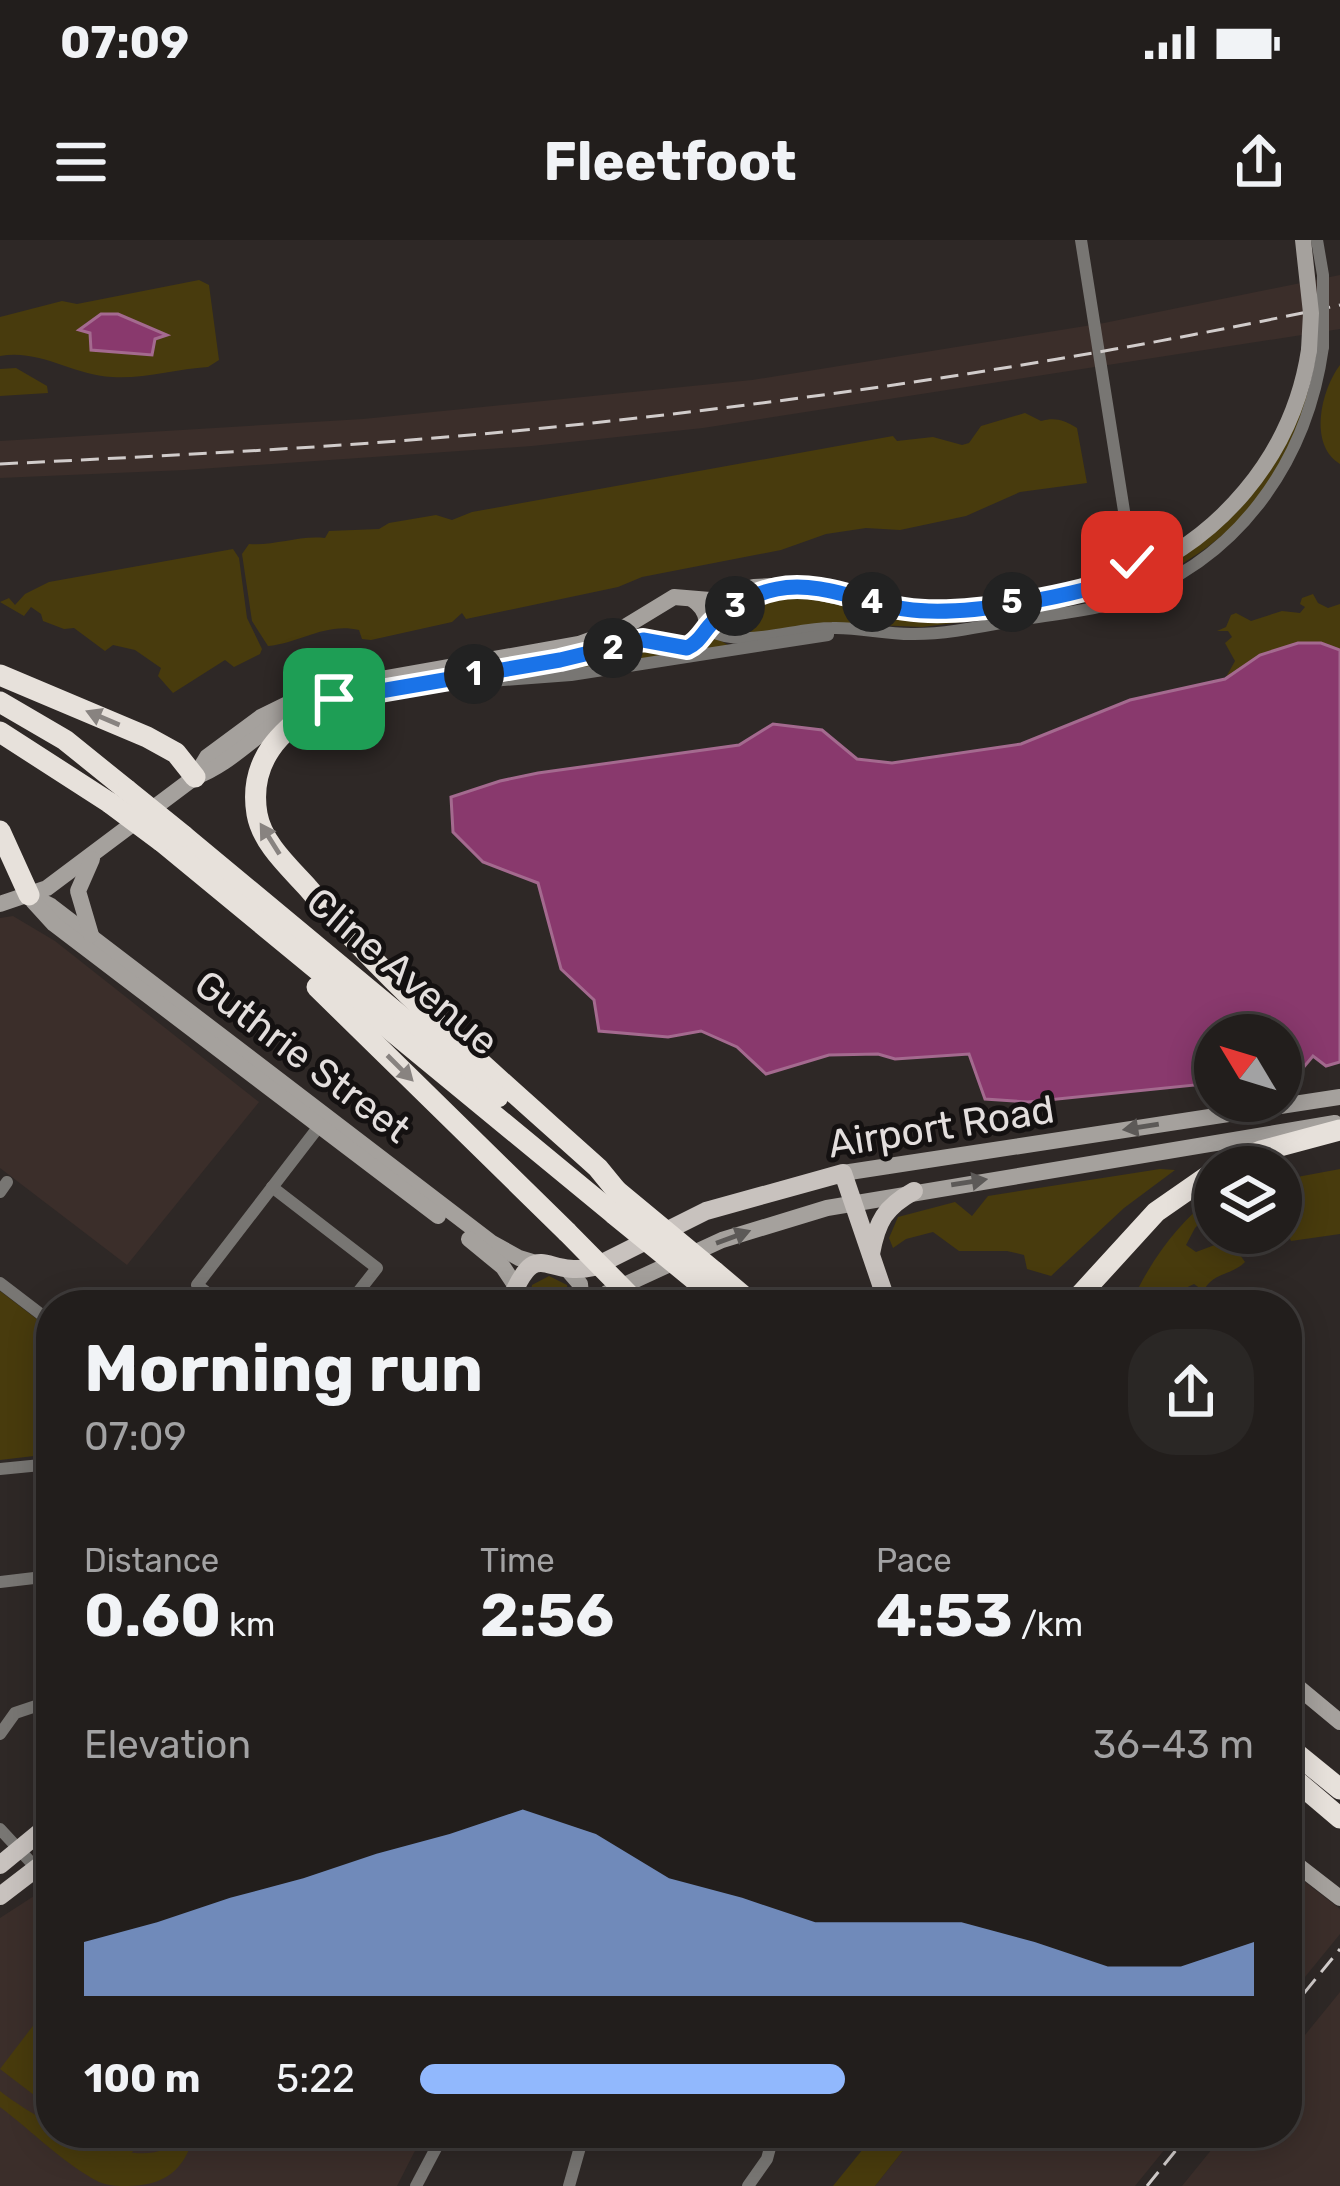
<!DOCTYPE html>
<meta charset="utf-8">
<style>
:root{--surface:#221e1c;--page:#2a2725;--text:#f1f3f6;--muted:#a2a2a3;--line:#3f3c3b;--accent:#91b8fd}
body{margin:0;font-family:Rubik,sans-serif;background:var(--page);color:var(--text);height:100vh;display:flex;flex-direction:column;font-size:45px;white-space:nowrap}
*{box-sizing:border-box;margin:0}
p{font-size:39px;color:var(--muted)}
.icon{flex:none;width:66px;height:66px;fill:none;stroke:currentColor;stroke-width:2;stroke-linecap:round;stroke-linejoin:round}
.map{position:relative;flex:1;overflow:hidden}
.panel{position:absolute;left:36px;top:1050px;width:1266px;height:858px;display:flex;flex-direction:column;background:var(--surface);border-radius:48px;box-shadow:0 6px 30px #0003,0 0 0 3px var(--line)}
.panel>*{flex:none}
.needle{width:78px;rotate:308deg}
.fabs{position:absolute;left:1194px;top:774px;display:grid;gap:24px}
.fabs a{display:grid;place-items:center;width:108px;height:108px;border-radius:50%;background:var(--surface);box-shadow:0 6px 30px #0003,0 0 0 3px var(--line);font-size:60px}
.pin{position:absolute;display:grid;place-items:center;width:102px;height:102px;color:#fff;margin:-51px;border-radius:24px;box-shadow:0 6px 18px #0006}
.km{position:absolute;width:60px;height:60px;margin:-30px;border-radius:50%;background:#222;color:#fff;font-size:33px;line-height:60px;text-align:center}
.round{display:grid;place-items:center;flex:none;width:126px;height:126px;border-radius:48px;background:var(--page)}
.headline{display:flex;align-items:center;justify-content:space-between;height:204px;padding:0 48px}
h1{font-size:66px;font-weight:700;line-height:90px}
.metrics{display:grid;grid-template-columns:repeat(3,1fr);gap:18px;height:204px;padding:12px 48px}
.metrics div{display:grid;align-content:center}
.metrics b{font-size:60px;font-weight:700}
.metrics small{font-size:33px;font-weight:400}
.metrics p{font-size:33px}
.chart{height:336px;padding:24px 48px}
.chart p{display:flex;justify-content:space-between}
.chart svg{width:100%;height:216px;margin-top:12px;fill:var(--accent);opacity:.7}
ul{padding:0 48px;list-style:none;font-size:39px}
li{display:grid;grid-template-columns:192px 144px 1fr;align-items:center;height:90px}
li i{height:30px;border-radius:15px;background:var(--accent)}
.status{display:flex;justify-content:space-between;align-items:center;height:84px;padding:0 60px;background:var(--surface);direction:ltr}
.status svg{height:33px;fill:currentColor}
header{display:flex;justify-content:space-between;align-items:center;height:156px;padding:0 48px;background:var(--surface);font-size:54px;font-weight:700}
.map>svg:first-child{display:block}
</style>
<div class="status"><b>07:09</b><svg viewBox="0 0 49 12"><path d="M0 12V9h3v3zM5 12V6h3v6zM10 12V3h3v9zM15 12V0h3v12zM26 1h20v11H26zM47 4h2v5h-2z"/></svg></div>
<header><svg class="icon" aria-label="menu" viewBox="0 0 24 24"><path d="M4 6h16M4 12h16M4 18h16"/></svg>Fleetfoot<svg class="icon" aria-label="share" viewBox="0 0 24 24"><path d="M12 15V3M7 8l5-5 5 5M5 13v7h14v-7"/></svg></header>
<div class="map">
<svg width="1340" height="1946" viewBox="0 0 1340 1946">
<rect width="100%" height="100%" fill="#2e2826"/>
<g fill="#3b2e2a">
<path d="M1340 35V89L703 188 532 206 185 230 0 238V201L363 179 752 140 1104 83Z"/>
<path d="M13 676 55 701 259 862 127 1025 0 928V678Z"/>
<path d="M1287 1628 1340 1669V1694L1287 1759Z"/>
<path d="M34 1656 51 1667V1893H424L397 1946H0V1678Z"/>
<path d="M1340 1752V1946H1182L1225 1893H1287V1817Z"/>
<path d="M917 1893H1178L1135 1946H875Z"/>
</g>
<g fill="#483b0d" fill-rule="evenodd">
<path d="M199 40 209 45 219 120 208 127C177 129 144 139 112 137 72 135 41 109 0 116V77L62 61 77 64ZM118 74 165 94 154 99 151 114 103 112 91 101 85 83Z"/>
<path d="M1340 125V224C1308 205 1321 150 1340 125Z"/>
<path d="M16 128 47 146 48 153 0 156V129Z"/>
<path d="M1307 149 1308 159C1297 184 1289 213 1274 236 1222 317 1138 355 1046 370L1043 367 1205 299Z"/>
<path d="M1025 173 1041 181C1055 177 1064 180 1077 188L1087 243 1020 252 966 276 900 290 866 288 826 294 781 310 642 337 618 347 466 379 462 373 452 382 371 400 362 399 359 390C326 382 300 403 268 406L252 381 242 314 249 304C275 306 299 295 325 298L329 291 379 289 389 283 436 275 452 280 472 272 893 196 897 201 933 197 962 205 969 203 981 186Z"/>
<path d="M233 309 239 318 247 378 262 409 260 414 234 427 225 420 173 453 158 436 161 428 135 410 113 405 105 411 74 388 64 389 43 381 41 374 31 367 24 376 0 362 9 358 15 365 25 354 49 342Z"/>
<path d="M779 354 1005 370 1016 371 1012 376 922 387 828 383 739 395 717 385 750 362Z"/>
<path d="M1313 354 1318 363 1328 368 1340 364V410C1299 396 1258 416 1225 439L1235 421 1225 403 1232 397 1228 391H1217L1226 387 1231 375 1236 373 1251 381 1282 371 1300 373 1305 367 1300 364 1302 358Z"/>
<path d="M710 394 731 407 578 432 474 437Z"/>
<path d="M1160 929 1175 930 1124 968 1051 1036 1027 1029 1024 1015 1007 1011H959L933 992 906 999 893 1008 889 998 898 977 955 962 972 976 988 956Z"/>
<path d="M1340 929V994L1291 1001 1281 979 1285 976 1281 940Z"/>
<path d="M1215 954V967L1195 988 1186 1005 1196 1012 1220 1003 1224 993H1232L1240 1000 1235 1008 1245 1022C1233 1035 1211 1033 1204 1051L1194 1044 1171 1055 1166 1065H1130C1151 1020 1176 985 1215 954Z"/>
<path d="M549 1036 567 1045 569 1065H529L532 1045Z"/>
<path d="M0 1051 51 1090V1214L0 1220Z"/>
<path d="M42 1774 51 1780V1868L0 1829Z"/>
<path d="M0 1851C39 1882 154 1946 181 1893H194C186 1930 164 1946 127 1946 117 1946 109 1946 99 1942 64 1924 32 1891 0 1867Z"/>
<path d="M83 1893H147L123 1924Z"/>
<path d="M876 1893H917L875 1946H833Z"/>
</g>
<g fill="#89396d" stroke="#a46a8f" stroke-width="3">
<path d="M101 74H118L167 95 155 99 152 115 91 110 90 93 79 90Z"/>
<path d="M1298 403H1321L1340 410V822L1326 826 1313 816 1297 835 1281 837V795H1215V843L1028 862 985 859 969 814 895 819 878 814 829 815 766 834 737 807 701 791 668 797 599 791 594 760 561 729 538 643 483 622 453 592 451 557 500 541 538 533 739 505 773 484 822 490 857 519 892 523 1021 504 1130 460 1225 439 1260 415Z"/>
</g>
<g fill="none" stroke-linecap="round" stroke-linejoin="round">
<g stroke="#787673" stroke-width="12">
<path d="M1081 0 1134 334"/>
<path d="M706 389C744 410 791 388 832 388 860 387 887 395 915 394 951 394 988 385 1024 379 1057 374 1091 371 1123 360 1237 322 1307 223 1323 107"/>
<path d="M438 445 571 435 828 395"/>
<path d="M272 947 377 1028 348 1065"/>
<path d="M0 952 7 942"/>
<path d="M0 1043 51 1082"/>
<path d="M223 1065 197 1045 320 885"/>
<path d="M0 1229 51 1224"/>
<path d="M0 1342 51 1336"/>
<path d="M0 1494 15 1473 51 1461"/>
<path d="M0 1589 51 1644"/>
<path d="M603 1893 619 1898"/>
<path d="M416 1946 444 1893"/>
<path d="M569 1946 584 1893"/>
<path d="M748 1946 767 1919 774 1893"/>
</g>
<g stroke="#a5a19d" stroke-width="16">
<path d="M707 387 756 355"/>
<path d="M565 419 643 400 677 408 696 404C711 389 710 371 692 359"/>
<path d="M195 537 207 517 261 477 314 451 579 404 623 388 674 357 710 360 754 347 772 346C824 349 875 370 927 371 958 371 989 365 1019 361 1052 356 1087 352 1118 340 1218 304 1293 216 1309 110"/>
<path d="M29 655 51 666 492 1003 519 1018 539 1024"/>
<path d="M33 661 54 684 438 976"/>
<path d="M0 664 47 648 195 537C231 524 256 493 289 475 329 452 399 445 445 438"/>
<path d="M91 695 78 651 92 619"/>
<path d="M843 933 1340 857"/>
<path d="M469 999 503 1027 515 1045"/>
<path d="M567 1029 580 1044 582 1065"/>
<path d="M590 1065 607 1053 722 1000 827 968 1335 883"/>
<path d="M1287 1438 1340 1482"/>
<path d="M1287 1617 1340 1658"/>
</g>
<g stroke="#c8c2be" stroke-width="18">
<path d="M871 1014C877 981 885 967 914 951"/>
<path d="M508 1065C538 992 542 1039 594 1027L706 971 843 933 888 1065"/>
<path d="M0 1625 51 1583"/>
<path d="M0 1656 51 1617"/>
</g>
<g stroke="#e7e1db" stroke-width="21">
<path d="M0 435 147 497 176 513 195 537"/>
<path d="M0 462 65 500 127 550"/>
<path d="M320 463C281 491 248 520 257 574 262 603 289 627 308 648 395 751 498 838 598 928L616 950"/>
<path d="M0 492 110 563"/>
<path d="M0 591 29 655"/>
<path d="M184 596 498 857"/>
<path d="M161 601 614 974"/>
<path d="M317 747 567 992"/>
<path d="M1223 927 1261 911 1340 890"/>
<path d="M715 1032 754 1065"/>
<path d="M695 1040 724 1065"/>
<path d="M1071 1065 1156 972 1215 931"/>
<path d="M1287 1506 1340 1549"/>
<path d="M1287 1533 1340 1578"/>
</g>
<g stroke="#d1cccb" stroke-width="3" stroke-dasharray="18 9" stroke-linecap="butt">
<path d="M0 224C178 215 356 207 534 189 804 162 1074 122 1340 65"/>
<path d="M1287 1774 1340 1709"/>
<path d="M1147 1946 1190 1893"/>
</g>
<path stroke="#787673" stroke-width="12" d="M1317 0 1323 35V107"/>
<path stroke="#a5a19d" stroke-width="16" d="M1303 0 1311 73 1309 110"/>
<g stroke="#e7e1db" stroke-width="21">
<path d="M127 550 184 596"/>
<path d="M110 563 161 601"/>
<path d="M616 950 715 1032"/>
<path d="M614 974 695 1040"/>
<path d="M567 992 639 1065"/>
</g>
</g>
<defs><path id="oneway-solid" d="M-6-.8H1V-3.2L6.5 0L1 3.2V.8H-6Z" transform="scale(3)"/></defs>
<g fill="#888380">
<use href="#oneway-solid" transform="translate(103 478) rotate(-157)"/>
<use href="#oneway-solid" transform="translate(270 599) rotate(-122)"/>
<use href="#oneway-solid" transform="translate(400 828) rotate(45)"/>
</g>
<g fill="#5c5957">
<use href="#oneway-solid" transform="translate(1141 887) rotate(171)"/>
<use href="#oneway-solid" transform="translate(969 942) rotate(-9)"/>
<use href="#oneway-solid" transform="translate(733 997) rotate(-20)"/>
</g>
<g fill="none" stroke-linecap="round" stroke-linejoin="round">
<g stroke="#fff" stroke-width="24">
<path id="route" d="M334 459 560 420 643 400 687 408C700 402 703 392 712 383 731 366 752 354 777 349 818 340 865 363 905 369 964 378 1078 356 1134 334L1132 322"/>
</g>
<use href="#route" stroke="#1a73e8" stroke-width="15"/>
</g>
<g text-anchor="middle" stroke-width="10" stroke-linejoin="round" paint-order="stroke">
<g font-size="39" fill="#e3dedd" stroke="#141111">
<text transform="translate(403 731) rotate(40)" y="14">Cline Avenue</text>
<text transform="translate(303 816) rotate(37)" y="14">Guthrie Street</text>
<text transform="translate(941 886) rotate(-9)" y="14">Airport Road</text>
</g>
</g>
</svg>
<div class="fabs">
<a><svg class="needle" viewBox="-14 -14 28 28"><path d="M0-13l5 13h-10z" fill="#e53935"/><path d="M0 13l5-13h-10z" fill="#a2a2a3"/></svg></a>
<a><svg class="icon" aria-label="layers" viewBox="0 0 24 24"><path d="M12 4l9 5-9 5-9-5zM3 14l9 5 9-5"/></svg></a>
</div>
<div class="pin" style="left:334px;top:459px;background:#1e9e55"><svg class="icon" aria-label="arrive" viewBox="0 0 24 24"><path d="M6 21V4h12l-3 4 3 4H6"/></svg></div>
<div class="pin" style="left:1132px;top:322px;background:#d93025"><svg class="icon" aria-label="check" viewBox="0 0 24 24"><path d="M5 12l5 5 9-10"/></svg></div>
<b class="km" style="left:474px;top:434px">1</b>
<b class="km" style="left:613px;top:408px">2</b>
<b class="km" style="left:735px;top:366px">3</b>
<b class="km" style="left:872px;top:362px">4</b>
<b class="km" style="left:1012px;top:362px">5</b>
<section class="panel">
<div class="headline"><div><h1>Morning run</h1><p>07:09</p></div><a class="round"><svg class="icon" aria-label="share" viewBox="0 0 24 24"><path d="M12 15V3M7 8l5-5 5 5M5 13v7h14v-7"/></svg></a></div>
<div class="metrics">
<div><p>Distance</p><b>0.60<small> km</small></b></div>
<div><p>Time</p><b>2:56</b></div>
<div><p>Pace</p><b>4:53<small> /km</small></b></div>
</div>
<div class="chart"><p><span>Elevation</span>36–43 m</p>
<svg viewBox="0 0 160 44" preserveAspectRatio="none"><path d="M0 44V33L10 29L20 24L30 20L40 15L50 11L60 6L70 11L80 20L90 24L100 29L110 29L120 29L130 33L140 38L150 38L160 33V44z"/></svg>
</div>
<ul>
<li><b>100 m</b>5:22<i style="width:51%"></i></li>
</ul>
</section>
</div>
